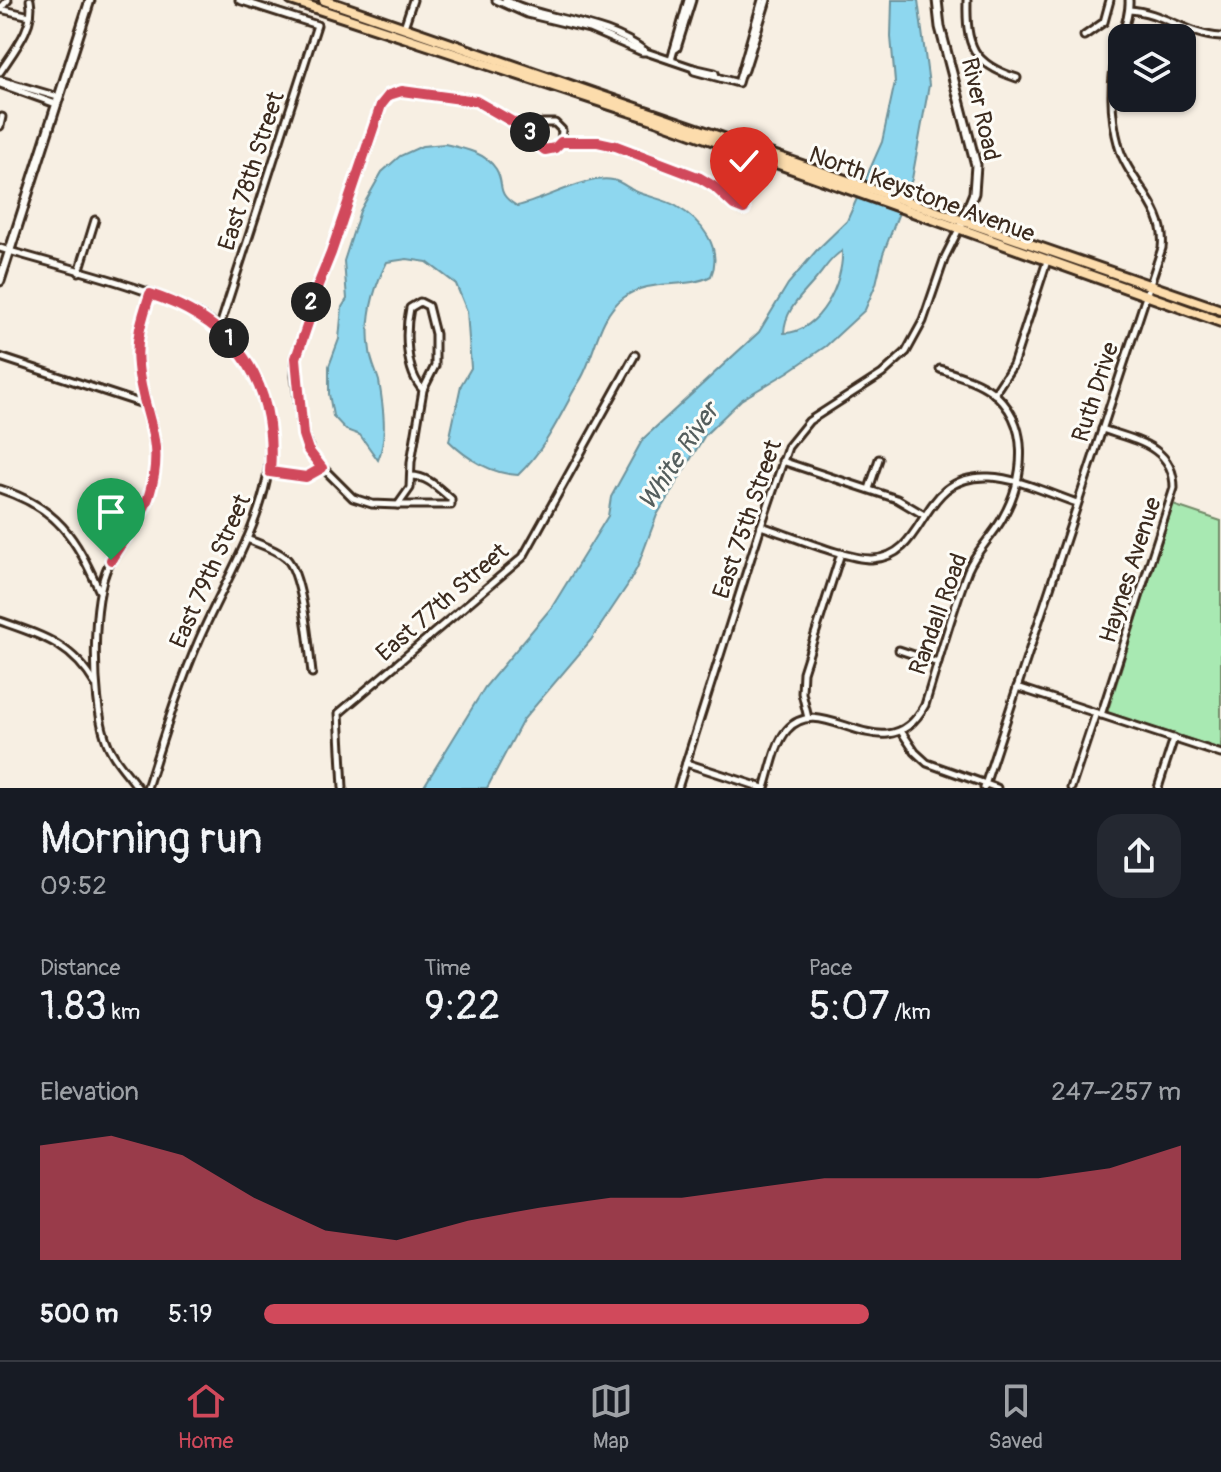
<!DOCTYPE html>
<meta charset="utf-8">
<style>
:root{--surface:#171b24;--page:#242831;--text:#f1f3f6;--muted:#9ea1a6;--line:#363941;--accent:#d1495b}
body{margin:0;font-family:Pangolin,sans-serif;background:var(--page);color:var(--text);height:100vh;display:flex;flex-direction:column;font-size:30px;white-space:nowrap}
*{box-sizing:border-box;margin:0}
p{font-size:26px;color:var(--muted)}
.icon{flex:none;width:44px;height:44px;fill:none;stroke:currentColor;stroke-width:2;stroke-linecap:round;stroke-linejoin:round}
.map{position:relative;height:788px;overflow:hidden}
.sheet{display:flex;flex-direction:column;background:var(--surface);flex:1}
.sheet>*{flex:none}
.buttons{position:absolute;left:1108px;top:24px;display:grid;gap:16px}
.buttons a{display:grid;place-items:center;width:88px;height:88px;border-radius:16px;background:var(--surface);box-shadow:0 2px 6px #0004;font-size:40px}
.pin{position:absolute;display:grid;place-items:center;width:68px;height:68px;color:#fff;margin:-82px -34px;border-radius:50% 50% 50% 0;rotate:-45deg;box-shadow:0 0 8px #0007}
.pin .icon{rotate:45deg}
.km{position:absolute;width:40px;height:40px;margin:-20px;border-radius:50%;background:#222;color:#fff;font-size:22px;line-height:40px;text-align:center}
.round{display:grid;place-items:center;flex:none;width:84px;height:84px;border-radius:24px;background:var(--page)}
.head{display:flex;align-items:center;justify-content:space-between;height:136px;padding:0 40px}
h1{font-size:44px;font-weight:600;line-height:60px}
.stats{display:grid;grid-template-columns:repeat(3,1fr);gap:12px;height:136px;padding:8px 40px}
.stats div{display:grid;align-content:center}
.stats b{font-size:40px;font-weight:600}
.stats small{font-size:22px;font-weight:400}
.stats p{font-size:22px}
.chart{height:224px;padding:16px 40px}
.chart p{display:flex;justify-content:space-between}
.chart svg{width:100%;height:144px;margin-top:8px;fill:var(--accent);opacity:.7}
ul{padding:0 40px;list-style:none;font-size:26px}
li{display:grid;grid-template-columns:128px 96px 1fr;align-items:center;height:60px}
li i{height:20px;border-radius:10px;background:var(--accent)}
.menu{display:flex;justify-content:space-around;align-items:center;height:112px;border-top:2px solid var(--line);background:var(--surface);font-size:22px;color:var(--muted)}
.menu a{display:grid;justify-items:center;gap:4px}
.menu .on{color:var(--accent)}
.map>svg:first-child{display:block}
</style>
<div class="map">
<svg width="1221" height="788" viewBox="0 0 1221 788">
<rect width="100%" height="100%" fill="#f7efe3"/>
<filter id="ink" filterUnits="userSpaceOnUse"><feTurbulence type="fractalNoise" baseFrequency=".0125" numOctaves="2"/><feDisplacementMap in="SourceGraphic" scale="16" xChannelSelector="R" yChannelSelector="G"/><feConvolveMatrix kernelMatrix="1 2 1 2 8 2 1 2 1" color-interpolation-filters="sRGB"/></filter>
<g filter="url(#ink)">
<path fill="#a8e9b2" stroke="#728a68" stroke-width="2" d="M1173 505 1221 521V749L1107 713Z"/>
<g fill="#8ed7ef" stroke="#6d929b" stroke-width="2" fill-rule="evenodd">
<path d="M892 0H918L929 85 912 179 883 254 876 284 865 310 826 346 788 372 741 400 705 435 657 515 637 568 627 586 591 640 523 720 487 788H423L485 687 552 607 608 516 611 497 643 439 759 332 788 284 816 251 847 221 882 142 895 82 891 37ZM842 251C844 281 820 333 784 333 785 309 802 296 816 279 825 269 830 258 842 251Z"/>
<path d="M445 144C462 148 485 152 496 169 506 186 494 192 517 206 545 200 586 175 613 180 620 181 628 188 635 191 648 197 664 199 676 206 702 221 723 248 711 276 685 290 650 277 623 298 600 315 596 348 584 373 580 382 573 390 569 400 554 428 541 453 518 475 492 474 467 459 449 441L461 385 471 368 467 311 456 284 427 262 407 259 387 262C373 289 365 320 370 351 371 361 376 371 379 381 383 405 388 437 378 460L360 435 346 430 333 416 329 394V366L339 339 342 307 347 299 344 261 360 211 382 172 400 156 422 146Z"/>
</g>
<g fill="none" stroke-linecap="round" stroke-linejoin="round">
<g stroke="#3b2a1e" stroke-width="11">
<g id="street">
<path d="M496 0 527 14 589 29 642 52H646L693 68 694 71 738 83 762 0"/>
<path d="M505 0C550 22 604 20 645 51"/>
<path d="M967 0C966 45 972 64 1017 78"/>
<path d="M0 9 30 16"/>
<path d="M0 9 8 0"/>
<path d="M1129 10C1163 12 1186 35 1221 37"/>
<path d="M404 27 413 0"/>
<path d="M1084 36 1104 22 1110 0"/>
<path d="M674 50 677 48 692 0"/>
<path d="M671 60 688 0"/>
<path d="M693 68 715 73 716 76"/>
<path d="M0 72C13 52 36 25 30 0"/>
<path d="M742 72 745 70 767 0"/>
<path d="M0 80 58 97"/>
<path d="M0 84 56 104"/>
<path d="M0 126 2 117"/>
<path d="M561 142 562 130 555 123H543L536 129 535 141 543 149H553L561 142H598L616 146 700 178 715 187 734 205 744 209"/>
<path d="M0 248C64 268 149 285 206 319 225 330 239 349 249 368 305 464 237 552 199 640 178 688 163 738 147 788"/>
<path d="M79 272 95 220"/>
<path d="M219 329 317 25 239 0"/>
<path d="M0 357 146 405"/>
<path d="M423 390C405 371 405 331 410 308L420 302 428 306 435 334V366L423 390 411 462 410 488 398 505 372 504 353 498 315 460 303 435 295 376 296 358 308 323 312 300 331 253 381 105 389 95 400 91 476 101 534 134"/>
<path d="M994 394 1013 365 1048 258"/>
<path d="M782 461 897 499 924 515"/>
<path d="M270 472 306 477 322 468"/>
<path d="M0 489C58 508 75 537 99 590"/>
<path d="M869 489 879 459"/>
<path d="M398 505H451V499C438 488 428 476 411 476"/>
<path d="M761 526C787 534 847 560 872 559 930 556 916 474 989 477 1018 478 1050 494 1077 503"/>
<path d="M247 539C259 544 276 549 286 558 303 574 309 648 312 673"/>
<path d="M0 621C43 636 72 644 96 685"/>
<path d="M899 650 938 663"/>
<path d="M1017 687 1221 754"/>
<path d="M1101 715 1174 488C1174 446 1134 440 1102 429"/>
<path d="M808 718 802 693 803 672 841 553"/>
<path d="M901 731 915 752 927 763 997 788"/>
<path d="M686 763 763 788"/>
<path d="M138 788C126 771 111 757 105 737 92 698 91 600 109 564 127 527 151 511 155 466 158 434 145 408 139 377 134 348 141 322 150 294"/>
<path d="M343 788 339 713 523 557 635 355"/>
<path d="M678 788 761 526 788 447 809 421 882 374 906 352 923 321 945 257 959 229"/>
<path d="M765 788C771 770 775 744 787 730 822 688 886 777 925 705 939 660 951 614 968 570 976 551 992 537 1002 519 1025 478 1032 422 991 391 976 380 957 375 940 369"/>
<path d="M984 788 1162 248C1167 208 1129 182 1119 147 1110 115 1110 80 1118 48 1122 32 1130 17 1129 0"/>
<path d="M1071 788 1096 713"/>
<path d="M1158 788 1174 738"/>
</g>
</g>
<g stroke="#3b2a1e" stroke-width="13">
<g id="secondary">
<path d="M937 0 940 27 976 165 974 193 961 225"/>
<path d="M0 281 90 0"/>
</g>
</g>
<g stroke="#3b2a1e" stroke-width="14">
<g id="primary">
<path d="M291 0 647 117 1221 322"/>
<path d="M324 0 1221 310"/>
</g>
</g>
<use href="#street" stroke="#fdfcf7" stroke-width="5"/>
<use href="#secondary" stroke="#fdfcf7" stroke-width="7"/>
<use href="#primary" stroke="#fcdcac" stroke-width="8"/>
</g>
</g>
<g fill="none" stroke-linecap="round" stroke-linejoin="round" filter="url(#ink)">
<g stroke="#fff" stroke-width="16">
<path id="route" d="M111 560C124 537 143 518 150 492 166 439 142 414 138 366 135 340 142 318 150 294 236 322 277 381 270 472L306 477 322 468 308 450 303 435 296 358 308 323 312 300 331 253 381 105 389 95 402 91 476 101 534 134 536 143 545 150 555 148 561 142H598L616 146 700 178 715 187 734 205 744 209"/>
</g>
<use href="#route" stroke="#d1495b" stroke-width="10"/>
</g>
<g text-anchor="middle" stroke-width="6" stroke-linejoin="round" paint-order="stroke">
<g font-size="24" fill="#3b2a1e" stroke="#fdfcf7">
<text transform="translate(981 109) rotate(77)" y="8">River Road</text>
<text transform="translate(251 171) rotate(-72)" y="8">East 78th Street</text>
<text transform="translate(922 194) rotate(20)" y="8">North Keystone Avenue</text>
<text transform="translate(1095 392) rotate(-72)" y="8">Ruth Drive</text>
<text transform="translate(747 519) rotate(-71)" y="8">East 75th Street</text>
<text transform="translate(1130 570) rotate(-72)" y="8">Haynes Avenue</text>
<text transform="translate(210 571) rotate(-66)" y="8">East 79th Street</text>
<text transform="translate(442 602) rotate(-41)" y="8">East 77th Street</text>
<text transform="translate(938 614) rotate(-70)" y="8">Randall Road</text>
</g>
<g font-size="26" font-style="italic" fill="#545e5d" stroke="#fdfcf7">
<text transform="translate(678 456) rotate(-56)" y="9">White River</text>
</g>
</g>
</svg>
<div class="buttons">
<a><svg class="icon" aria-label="layers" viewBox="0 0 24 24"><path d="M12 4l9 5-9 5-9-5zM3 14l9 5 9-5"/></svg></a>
</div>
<div class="pin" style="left:111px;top:560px;background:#1e9e55"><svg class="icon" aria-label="arrive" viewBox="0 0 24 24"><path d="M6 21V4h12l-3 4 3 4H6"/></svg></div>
<div class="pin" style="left:744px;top:209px;background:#d93025"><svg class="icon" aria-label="check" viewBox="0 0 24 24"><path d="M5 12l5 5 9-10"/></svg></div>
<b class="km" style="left:229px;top:338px">1</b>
<b class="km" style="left:311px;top:302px">2</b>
<b class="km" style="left:530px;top:132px">3</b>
</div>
<section class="sheet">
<div class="head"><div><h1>Morning run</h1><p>09:52</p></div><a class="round"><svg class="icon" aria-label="share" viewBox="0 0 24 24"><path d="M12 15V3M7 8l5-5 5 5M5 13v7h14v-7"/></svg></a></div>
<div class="stats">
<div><p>Distance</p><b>1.83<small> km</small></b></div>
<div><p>Time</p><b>9:22</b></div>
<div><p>Pace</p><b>5:07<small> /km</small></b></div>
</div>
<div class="chart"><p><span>Elevation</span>247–257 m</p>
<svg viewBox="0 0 160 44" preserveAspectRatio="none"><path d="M0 44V9L10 6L20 12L30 25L40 35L50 38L60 32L70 28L80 25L90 25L100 22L110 19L120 19L130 19L140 19L150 16L160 9V44z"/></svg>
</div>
<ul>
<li><b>500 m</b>5:19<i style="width:66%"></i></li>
</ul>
</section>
<nav class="menu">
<a class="on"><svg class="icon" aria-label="home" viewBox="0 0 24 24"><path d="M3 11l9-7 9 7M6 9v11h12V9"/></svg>Home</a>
<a><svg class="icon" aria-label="map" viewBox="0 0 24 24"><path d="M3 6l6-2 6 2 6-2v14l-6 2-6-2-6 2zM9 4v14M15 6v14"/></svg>Map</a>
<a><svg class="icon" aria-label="saved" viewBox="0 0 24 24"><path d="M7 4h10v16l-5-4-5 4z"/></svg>Saved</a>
</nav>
